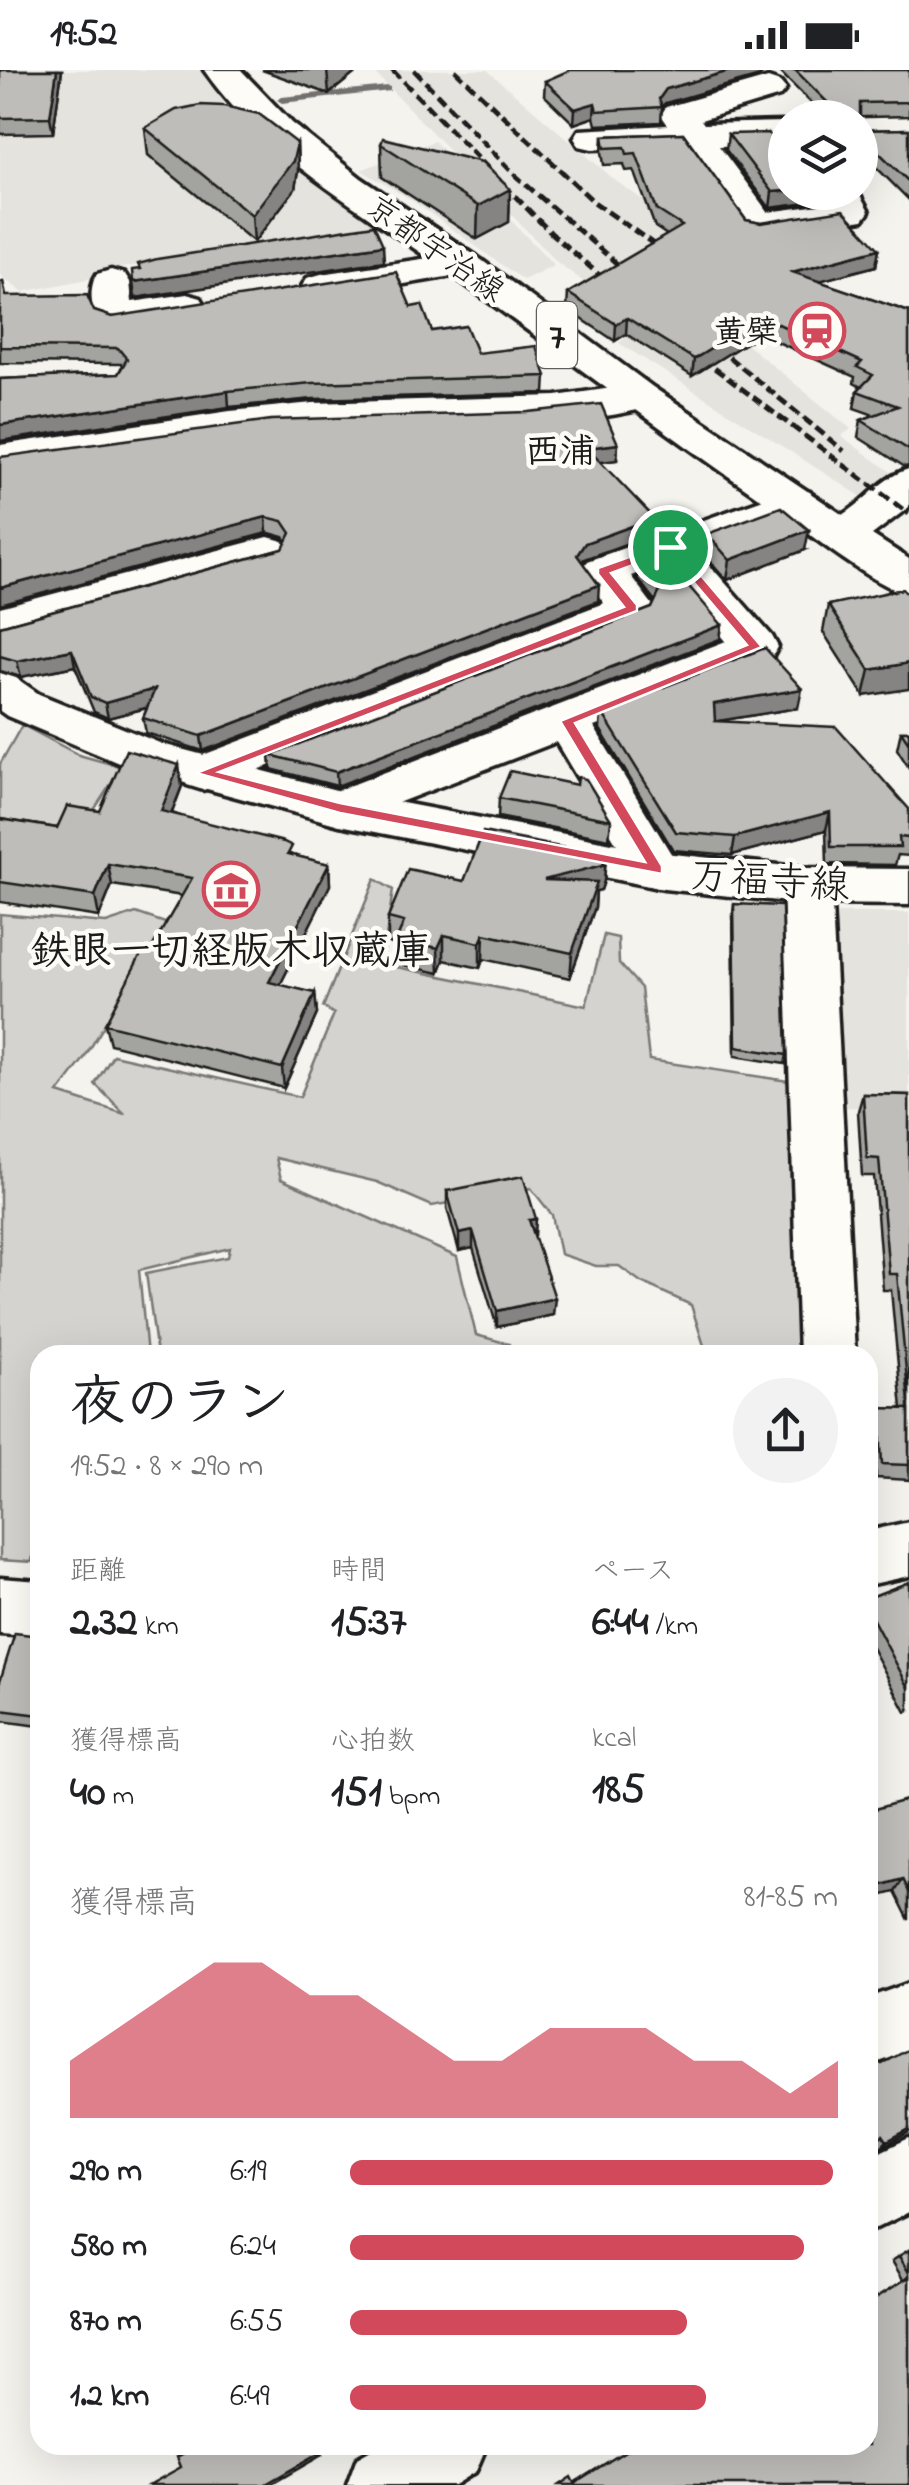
<!DOCTYPE html>
<html lang="ja">
<meta charset="utf-8">
<style>
:root{--surface:#fff;--page:#f2f2f2;--text:#202124;--muted:#757577;--accent:#d1495b}
body{margin:0;font-family:"Indie Flower","Klee One",sans-serif;background:var(--page);color:var(--text);height:100vh;display:flex;flex-direction:column;font-size:38px;white-space:nowrap}
*{box-sizing:border-box;margin:0}
p{font-size:32px;color:var(--muted)}
.icon{flex:none;width:55px;height:55px;fill:none;stroke:currentColor;stroke-width:2;stroke-linecap:round;stroke-linejoin:round}
.map{position:relative;flex:1;overflow:hidden}
.sheet{position:absolute;left:30px;top:1275px;width:848px;height:1110px;display:flex;flex-direction:column;background:var(--surface);border-radius:30px;box-shadow:0 10px 40px #0002}
.sheet>*{flex:none}
.tools{position:absolute;left:768px;top:30px;display:grid;gap:20px}
.tools a{display:grid;place-items:center;width:110px;height:110px;border-radius:50%;background:var(--surface);box-shadow:0 10px 40px #0002;font-size:50px}
.pin{position:absolute;display:grid;place-items:center;width:85px;height:85px;color:#fff;margin:-42px;border:5px solid #fff;border-radius:50%;box-shadow:0 2px 10px #0007}
.round{display:grid;place-items:center;flex:none;width:105px;height:105px;border-radius:52px;background:var(--page)}
.overview{display:flex;align-items:center;justify-content:space-between;height:170px;padding:0 40px}
h1{font-size:55px;font-weight:700;line-height:75px}
.figures{display:grid;grid-template-columns:repeat(3,1fr);gap:15px;height:170px;padding:10px 40px}
.figures div{display:grid;align-content:center}
.figures b{font-size:42px;font-weight:700}
.figures small{font-size:28px;font-weight:400}
.figures p{font-size:28px}
.chart{height:280px;padding:20px 40px}
.chart p{display:flex;justify-content:space-between}
.chart svg{width:100%;height:180px;margin-top:10px;fill:var(--accent);opacity:.7}
ul{padding:0 40px;list-style:none;font-size:32px}
li{display:grid;grid-template-columns:160px 120px 1fr;align-items:center;height:75px}
li i{height:25px;border-radius:12px;background:var(--accent)}
.status{display:flex;justify-content:space-between;align-items:center;height:70px;padding:0 50px;background:var(--surface);direction:ltr}
.status svg{height:28px;fill:currentColor}
.map>svg:first-child{display:block}
</style>
<div class="status"><b>19:52</b><svg viewBox="0 0 49 12"><path d="M0 12V9h3v3zM5 12V6h3v6zM10 12V3h3v9zM15 12V0h3v12zM26 1h20v11H26zM47 4h2v5h-2z"/></svg></div>
<div class="map">
<svg width="909" height="2415" viewBox="0 0 909 2415">
<rect width="100%" height="100%" fill="#f4f3ee"/>
<filter id="ink" filterUnits="userSpaceOnUse"><feTurbulence type="fractalNoise" baseFrequency=".01" numOctaves="2"/><feDisplacementMap in="SourceGraphic" scale="20" xChannelSelector="R" yChannelSelector="G"/><feConvolveMatrix kernelMatrix="1 2 1 2 8 2 1 2 1" color-interpolation-filters="sRGB"/></filter>
<g filter="url(#ink)">
<g fill="#e4e3de">
<path d="M0 0H201L275 78 385 158 108 200V205L22 222 0 205Z"/>
<path d="M372 0H487L616 111 722 186 809 233H825L858 248 864 244 909 262V346L897 341 886 350 854 338 869 322 854 313 858 308 721 245 715 249 851 359 841 366 898 407 870 432 619 273 642 255 557 192Z"/>
<path d="M434 71 554 195 523 210 410 129 361 100Z"/>
<path d="M831 843H909V1038L833 1037Z"/>
</g>
<g fill="#d4d3cf" stroke="#787876" stroke-width="2.5">
<path d="M22 655 79 685 122 697 92 743 54 767 0 760V694Z"/>
<path d="M375 809 393 820 382 894 586 936 604 865 618 868 619 893 641 918 649 990 795 1012 797 1285H707L691 1235 641 1212 619 1196H596L560 1184 552 1145 531 1118 432 1136 377 1112 276 1088 281 1109 457 1187 476 1265 509 1274 512 1285H157L146 1203 228 1187 230 1178 139 1200 147 1285H40V1422L32 1492 0 1490V844L106 853 136 843 227 874 141 895 83 990 58 1023 125 1044 95 1014 113 985 300 1027 334 944 323 937Z"/>
</g>
<g fill="none" stroke-linecap="round" stroke-linejoin="round">
<path fill="#72716f" fill-rule="evenodd" d="M387 16 390 17V21L282 33 277 30 282 27Z"/>
<g stroke="#1c1c1c" stroke-width="7">
<g id="minor">
<path d="M768 8 780 12 786 19 780 26 701 50 704 54 785 52V74L719 76 768 142 827 134 821 122H858L869 142 863 150 758 166 745 163 683 76 592 79 579 76 574 68 579 60 668 55 661 45 666 37Z"/>
<path d="M462 183 476 186 481 194 476 202 321 228 307 224 302 216 307 208 321 204Z"/>
<path d="M111 200 125 204 130 212 132 232 187 224 201 228 206 236 201 244C171 252 130 263 100 255 91 242 88 217 97 204Z"/>
<path d="M640 314 654 318 660 327 654 336C543 365 425 351 311 359 207 366 103 386 0 401V375L230 341 313 333 556 326Z"/>
<path d="M795 418 810 422 816 432 810 442 698 482 772 566 778 577 772 588 594 657 681 800 674 813 657 818 640 813 556 672 340 755 323 750 316 738 323 726 726 571 662 495 631 506 655 538 649 549 219 715 203 720 187 715 180 703 187 691 604 533 580 501 587 491Z"/>
<path d="M268 467 283 471 289 481 283 491 0 569V538Z"/>
<path d="M807 798 824 803 831 816 855 1285H799L783 816 790 803Z"/>
<path d="M909 1452V1506L868 1515V1461Z"/>
<path d="M0 1508 40 1511V1567L0 1564Z"/>
<path d="M909 1913V1981L868 1996V1928Z"/>
<path d="M909 2068V2142L868 2162V2088Z"/>
<path d="M380 2375H487L476 2401 454 2415H347L357 2388Z"/>
</g>
</g>
<g stroke="#1c1c1c" stroke-width="7">
<g id="major">
<path d="M204 0H241L292 53 361 108 476 186 654 318 843 445C866 431 883 406 909 399V437L872 465 909 489V525C868 513 795 452 757 426 652 354 552 277 449 203 365 141 265 88 204 0Z"/>
<path d="M0 603 16 608 39 624 162 674 340 721 664 783 807 798 909 799V835L807 834 664 819 340 755 133 699 7 646 0 641Z"/>
</g>
</g>
<use href="#minor" fill="#fdfcf7" fill-rule="evenodd"/>
<use href="#major" fill="#fdfcf7" fill-rule="evenodd"/>
<g stroke="#1c1c1c" stroke-width="5" stroke-dasharray="11 5" stroke-linecap="butt">
<path d="M392 0 552 164 619 222"/>
<path d="M414 0 516 106 639 213"/>
<path d="M455 0 594 132 676 190"/>
<path d="M704 267 844 381"/>
<path d="M689 279 909 444"/>
</g>
</g>
<g fill="#a3a3a0" stroke="#1c1c1c" stroke-width="2.5">
<path d="M0 0H62L53 63 0 64Z"/>
<path d="M262 0H359L329 24Z"/>
<path d="M778 0H909V46L826 48Z"/>
<path d="M760 6 665 33 662 37 661 52 596 55 594 47 574 54 544 25 545 11Z"/>
<path d="M145 58 297 73 298 101 295 119 254 172 148 85Z"/>
<path d="M909 59V130L860 81V60Z"/>
<path d="M683 63 746 150 879 179 876 196 818 211 909 242V396L905 397 858 367 861 350 874 345 854 338 857 321 861 317 854 313 855 307 760 264 692 306 626 264 615 271 567 239 568 223 667 165 655 157 634 100 626 101 624 94 604 95 602 82 603 66Z"/>
<path d="M728 64 816 132 770 138 726 80Z"/>
<path d="M381 74 510 119 509 152 477 169 382 107Z"/>
<path d="M0 212 6 226 94 241 112 247 411 237 432 261 477 283 546 306 545 323 313 329 229 337 0 371V309L118 304 122 296 121 294 0 293Z"/>
<path d="M618 374 617 390 600 392 654 448 653 464 584 489 582 492 598 531 203 681 146 663 143 648 147 638 108 648 94 642 75 596 21 607 0 601V556L283 479 287 471 284 467 0 387Z"/>
<path d="M707 464 805 480 727 510 704 484Z"/>
<path d="M638 493 722 555 720 569 337 716 271 699 270 685 652 538 655 531 637 508Z"/>
<path d="M905 522 864 626 823 562 828 535Z"/>
<path d="M798 638 717 651 909 739V786L898 785 895 795 827 794 826 760 732 785 673 780 600 659 601 641Z"/>
<path d="M901 661H909V698L897 679Z"/>
<path d="M577 715 611 750 609 769 498 747 499 728Z"/>
<path d="M182 716 172 743 292 785 329 794 330 815 280 915 315 923 317 944 284 1018 110 974 105 954 149 883 182 826 112 815 99 847 0 832V749L57 758 100 741Z"/>
<path d="M606 786 604 811 601 820 596 821 595 837 570 908 483 889 480 898 444 890 439 903 398 894 397 875 388 873V848L464 811Z"/>
<path d="M734 834 787 985 785 994 735 986 733 844Z"/>
<path d="M863 1024 909 1025V1410L876 1408 874 1353 879 1338 902 1339 891 1220H883L874 1106H862L858 1041Z"/>
<path d="M447 1121 534 1166 553 1245 497 1257 473 1178 459 1181 447 1138Z"/>
<path d="M909 1512V1641L906 1642 868 1570V1528Z"/>
<path d="M40 1566V1656L0 1651V1611Z"/>
<path d="M909 1729V1850L895 1822Z"/>
<path d="M871 1988 909 2062 880 2078 877 2072Z"/>
<path d="M909 2180V2415L574 2413 904 2211 892 2191Z"/>
</g>
<g fill="#858482" stroke="#1c1c1c" stroke-width="2.5">
<path d="M57 0H62L53 63 50 47Z"/>
<path d="M327 0H359L329 24Z"/>
<path d="M733 0H766L760 6 665 33 662 37 659 29 666 19Z"/>
<path d="M595 33 594 47 574 54 575 39Z"/>
<path d="M297 73 298 101 295 119 254 172 252 145Z"/>
<path d="M510 119 509 152 477 169 478 136Z"/>
<path d="M785 121V122H817L816 132 770 138 772 122Z"/>
<path d="M383 175 384 191 135 228 133 212Z"/>
<path d="M879 179 876 196 789 219 792 202Z"/>
<path d="M763 247 760 264 692 306 694 289Z"/>
<path d="M627 248 626 264 615 271 616 254Z"/>
<path d="M228 321 229 337 0 371V355Z"/>
<path d="M618 374 617 390 586 394 587 378Z"/>
<path d="M266 447 267 463 0 535V518Z"/>
<path d="M654 448 653 464 584 489 576 501 577 485 585 473Z"/>
<path d="M809 460 805 480 727 510 730 490Z"/>
<path d="M599 515 598 531 203 681 201 666Z"/>
<path d="M722 555 720 569 337 716 336 702Z"/>
<path d="M72 580 75 596 21 607 17 591Z"/>
<path d="M909 593V619L864 626 870 600Z"/>
<path d="M155 619 157 635 108 648 105 633Z"/>
<path d="M802 619 798 638 712 652 714 634Z"/>
<path d="M179 695 182 716 164 762 161 741Z"/>
<path d="M830 742 826 760 732 785 735 767Z"/>
<path d="M606 786 604 811 601 820 596 821 595 837 570 908 572 883 544 810Z"/>
<path d="M108 794 112 815 99 847 95 826Z"/>
<path d="M329 794 330 815 271 933 269 912Z"/>
<path d="M484 864 483 889 480 898V873Z"/>
<path d="M444 865V890L439 903 438 878Z"/>
<path d="M315 923 317 944 284 1018 282 998Z"/>
<path d="M536 1149 535 1166 529 1150Z"/>
<path d="M473 1161V1178L459 1181V1164Z"/>
<path d="M555 1228 553 1245 497 1257V1241Z"/>
<path d="M903 1809 895 1822 868 1829V1819Z"/>
<path d="M909 2059V2062L880 2078 887 2071Z"/>
<path d="M317 2375 322 2385 270 2415H264Z"/>
</g>
<g fill="#bebdba" stroke="#1c1c1c" stroke-width="2.5">
<path d="M0 0H57L50 47 0 48Z"/>
<path d="M570 0H733L666 19 659 29 662 37 597 41 595 33 575 39 545 11Z"/>
<path d="M795 0H909V32L860 33V48H843Z"/>
<path d="M200 35 224 36 259 44 297 73 293 91 252 145 145 58 176 40Z"/>
<path d="M909 59V112L860 64V60Z"/>
<path d="M683 63 746 150 761 153 843 140 879 179 792 202 909 242V380L861 350 898 336 857 321 873 305 857 297 862 292 763 247 694 289 627 248 616 254 568 223 682 156 657 140 636 83 627 84 625 77 605 78 603 66Z"/>
<path d="M768 63 785 81V121L772 122 728 64Z"/>
<path d="M383 68 482 92 510 119 478 136 381 74Z"/>
<path d="M374 155 383 175 133 212 132 200 140 199 138 194 157 189Z"/>
<path d="M396 202 411 237 422 235 432 261 466 256 477 283 536 276 546 306 312 313 228 321 0 355V309L118 304 127 289 118 278 0 277V212L3 211 6 226 87 225 94 241 112 247Z"/>
<path d="M601 334 618 374 587 378 654 448 585 473 577 485 599 515 201 666 143 648 155 619 105 633 91 627 72 580 17 591 0 586V556L283 479 291 463 283 451 266 447 0 518V387L271 350 528 342Z"/>
<path d="M781 437 809 460 730 490 707 464Z"/>
<path d="M662 485 722 555 336 702 270 685 652 538 660 521 638 493Z"/>
<path d="M903 519 905 522H909V593L870 600 828 535Z"/>
<path d="M765 578 802 619 714 634 715 651 836 657 909 739V768L899 767 900 777H831L830 742 735 767 676 762 601 641Z"/>
<path d="M901 661H909V673Z"/>
<path d="M126 680 179 695 161 741 284 772 292 776 288 784 329 794 269 912 315 923 282 998 105 954 142 882 149 883 192 808 108 794 95 826 0 812V749L57 758 67 736 100 741Z"/>
<path d="M510 701 577 715 578 707 586 709 611 750 499 728Z"/>
<path d="M483 762 606 786 603 795 544 810 597 812 572 883 484 864 480 873 444 865 438 878 397 869 404 852 388 848 408 799 464 811Z"/>
<path d="M734 834 782 836 787 985 736 977Z"/>
<path d="M863 1024 909 1025V1333L897 1204H889L879 1089 867 1088Z"/>
<path d="M523 1106 536 1149 529 1150 555 1228 497 1241 473 1161 459 1164 447 1121Z"/>
<path d="M879 1338 909 1339V1395L882 1394Z"/>
<path d="M909 1512V1618L868 1540V1528Z"/>
<path d="M15 1563 40 1566V1645L0 1640V1611Z"/>
<path d="M909 1729V1822L903 1809 868 1819V1741Z"/>
<path d="M868 1964H869L871 1988 882 1994 909 1979V2059L887 2071 883 2065 868 2074Z"/>
<path d="M909 2180V2203L899 2186Z"/>
<path d="M909 2207V2415H559L571 2407 574 2413 635 2375H868V2233Z"/>
<path d="M199 2375H317L320 2383 264 2415H149L181 2397 177 2387Z"/>
</g>
</g>
<path fill="#d1495b" stroke="#fff" stroke-width="2.5" fill-rule="evenodd" d="M666 474H674L762 577 575 653 662 796V804L340 743 196 703 624 537 598 504V498ZM668 482 747 575 560 651 645 792 340 733 219 702 637 541V535L611 503Z"/>
<defs>
<g id="station-ring" transform="scale(2.875)"><circle r="9.5" fill="#fdfcf7" stroke="#d1495b" stroke-width="1.5"/><path d="M-3-6H3Q5-6 5-4V2Q5 4 3 4L4.5 6H3L1.5 4h-3L-3 6H-4.5L-3 4Q-5 4-5 2V-4Q-5-6-3-6ZM-3.5-4v3h7v-3ZM-3.5 1v1.5H-2V1ZM2 1v1.5H3.5V1Z" fill="#d1495b"/></g>
<g id="museum-ring" transform="scale(2.875)"><circle r="9.5" fill="#fdfcf7" stroke="#d1495b" stroke-width="1.5"/><path d="M0-6L6-3V-2H-6V-3ZM-5-1h2V3h-2ZM-1-1h2V3h-2ZM3-1h2V3H3ZM-6 4H6V6H-6Z" fill="#d1495b"/></g>
</defs>
<g fill-rule="evenodd">
<use href="#station-ring" x="817" y="261"/>
<use href="#museum-ring" x="231" y="820"/>
</g>
<g text-anchor="middle" stroke-width="9" stroke-linejoin="round" paint-order="stroke">
<g font-size="32" fill="#1c1c1c" stroke="#fdfcf7">
<text transform="translate(436 178) rotate(35)" y="11">京都宇治線</text>
</g>
<g font-size="32" font-weight="bold" fill="#1c1c1c" stroke="#fdfcf7" text-anchor="end">
<text x="778" y="272">黄檗</text>
</g>
<g font-size="35" font-weight="bold" fill="#1c1c1c" stroke="#fdfcf7">
<text x="560" y="392">西浦</text>
</g>
<rect fill="#fdfcf7" stroke="#605f5e" stroke-width="2.5" x="537" y="232" width="40" height="66" rx="8"/>
<g font-size="38" font-weight="bold" fill="#1c1c1c">
<text x="557" y="278">7</text>
</g>
<g font-size="40" fill="#1c1c1c" stroke="#fdfcf7">
<text transform="translate(770 809) rotate(4)" y="14">万福寺線</text>
</g>
<g font-size="40" font-weight="bold" fill="#1c1c1c" stroke="#fdfcf7">
<text x="231" y="893">鉄眼一切経版木収蔵庫</text>
</g>
</g>
</svg>
<div class="tools">
<a><svg class="icon" aria-label="layers" viewBox="0 0 24 24"><path d="M12 4l9 5-9 5-9-5zM3 14l9 5 9-5"/></svg></a>
</div>
<div class="pin" style="left:670px;top:477px;background:#1e9e55"><svg class="icon" aria-label="arrive" viewBox="0 0 24 24"><path d="M6 21V4h12l-3 4 3 4H6"/></svg></div>
<section class="sheet">
<div class="overview"><div><h1>夜のラン</h1><p>19:52 · 8 × 290 m</p></div><a class="round"><svg class="icon" aria-label="share" viewBox="0 0 24 24"><path d="M12 15V3M7 8l5-5 5 5M5 13v7h14v-7"/></svg></a></div>
<div class="figures">
<div><p>距離</p><b>2.32<small> km</small></b></div>
<div><p>時間</p><b>15:37</b></div>
<div><p>ペース</p><b>6:44<small> /km</small></b></div>
</div>
<div class="figures">
<div><p>獲得標高</p><b>40<small> m</small></b></div>
<div><p>心拍数</p><b>151<small> bpm</small></b></div>
<div><p>kcal</p><b>185</b></div>
</div>
<div class="chart"><p><span>獲得標高</span>81–85 m</p>
<svg viewBox="0 0 160 44" preserveAspectRatio="none"><path d="M0 44V30L10 22L20 14L30 6L40 6L50 14L60 14L70 22L80 30L90 30L100 22L110 22L120 22L130 30L140 30L150 38L160 30V44z"/></svg>
</div>
<ul>
<li><b>290 m</b>6:19<i style="width:99%"></i></li>
<li><b>580 m</b>6:24<i style="width:93%"></i></li>
<li><b>870 m</b>6:55<i style="width:69%"></i></li>
<li><b>1.2 km</b>6:49<i style="width:73%"></i></li>
</ul>
</section>
</div>
